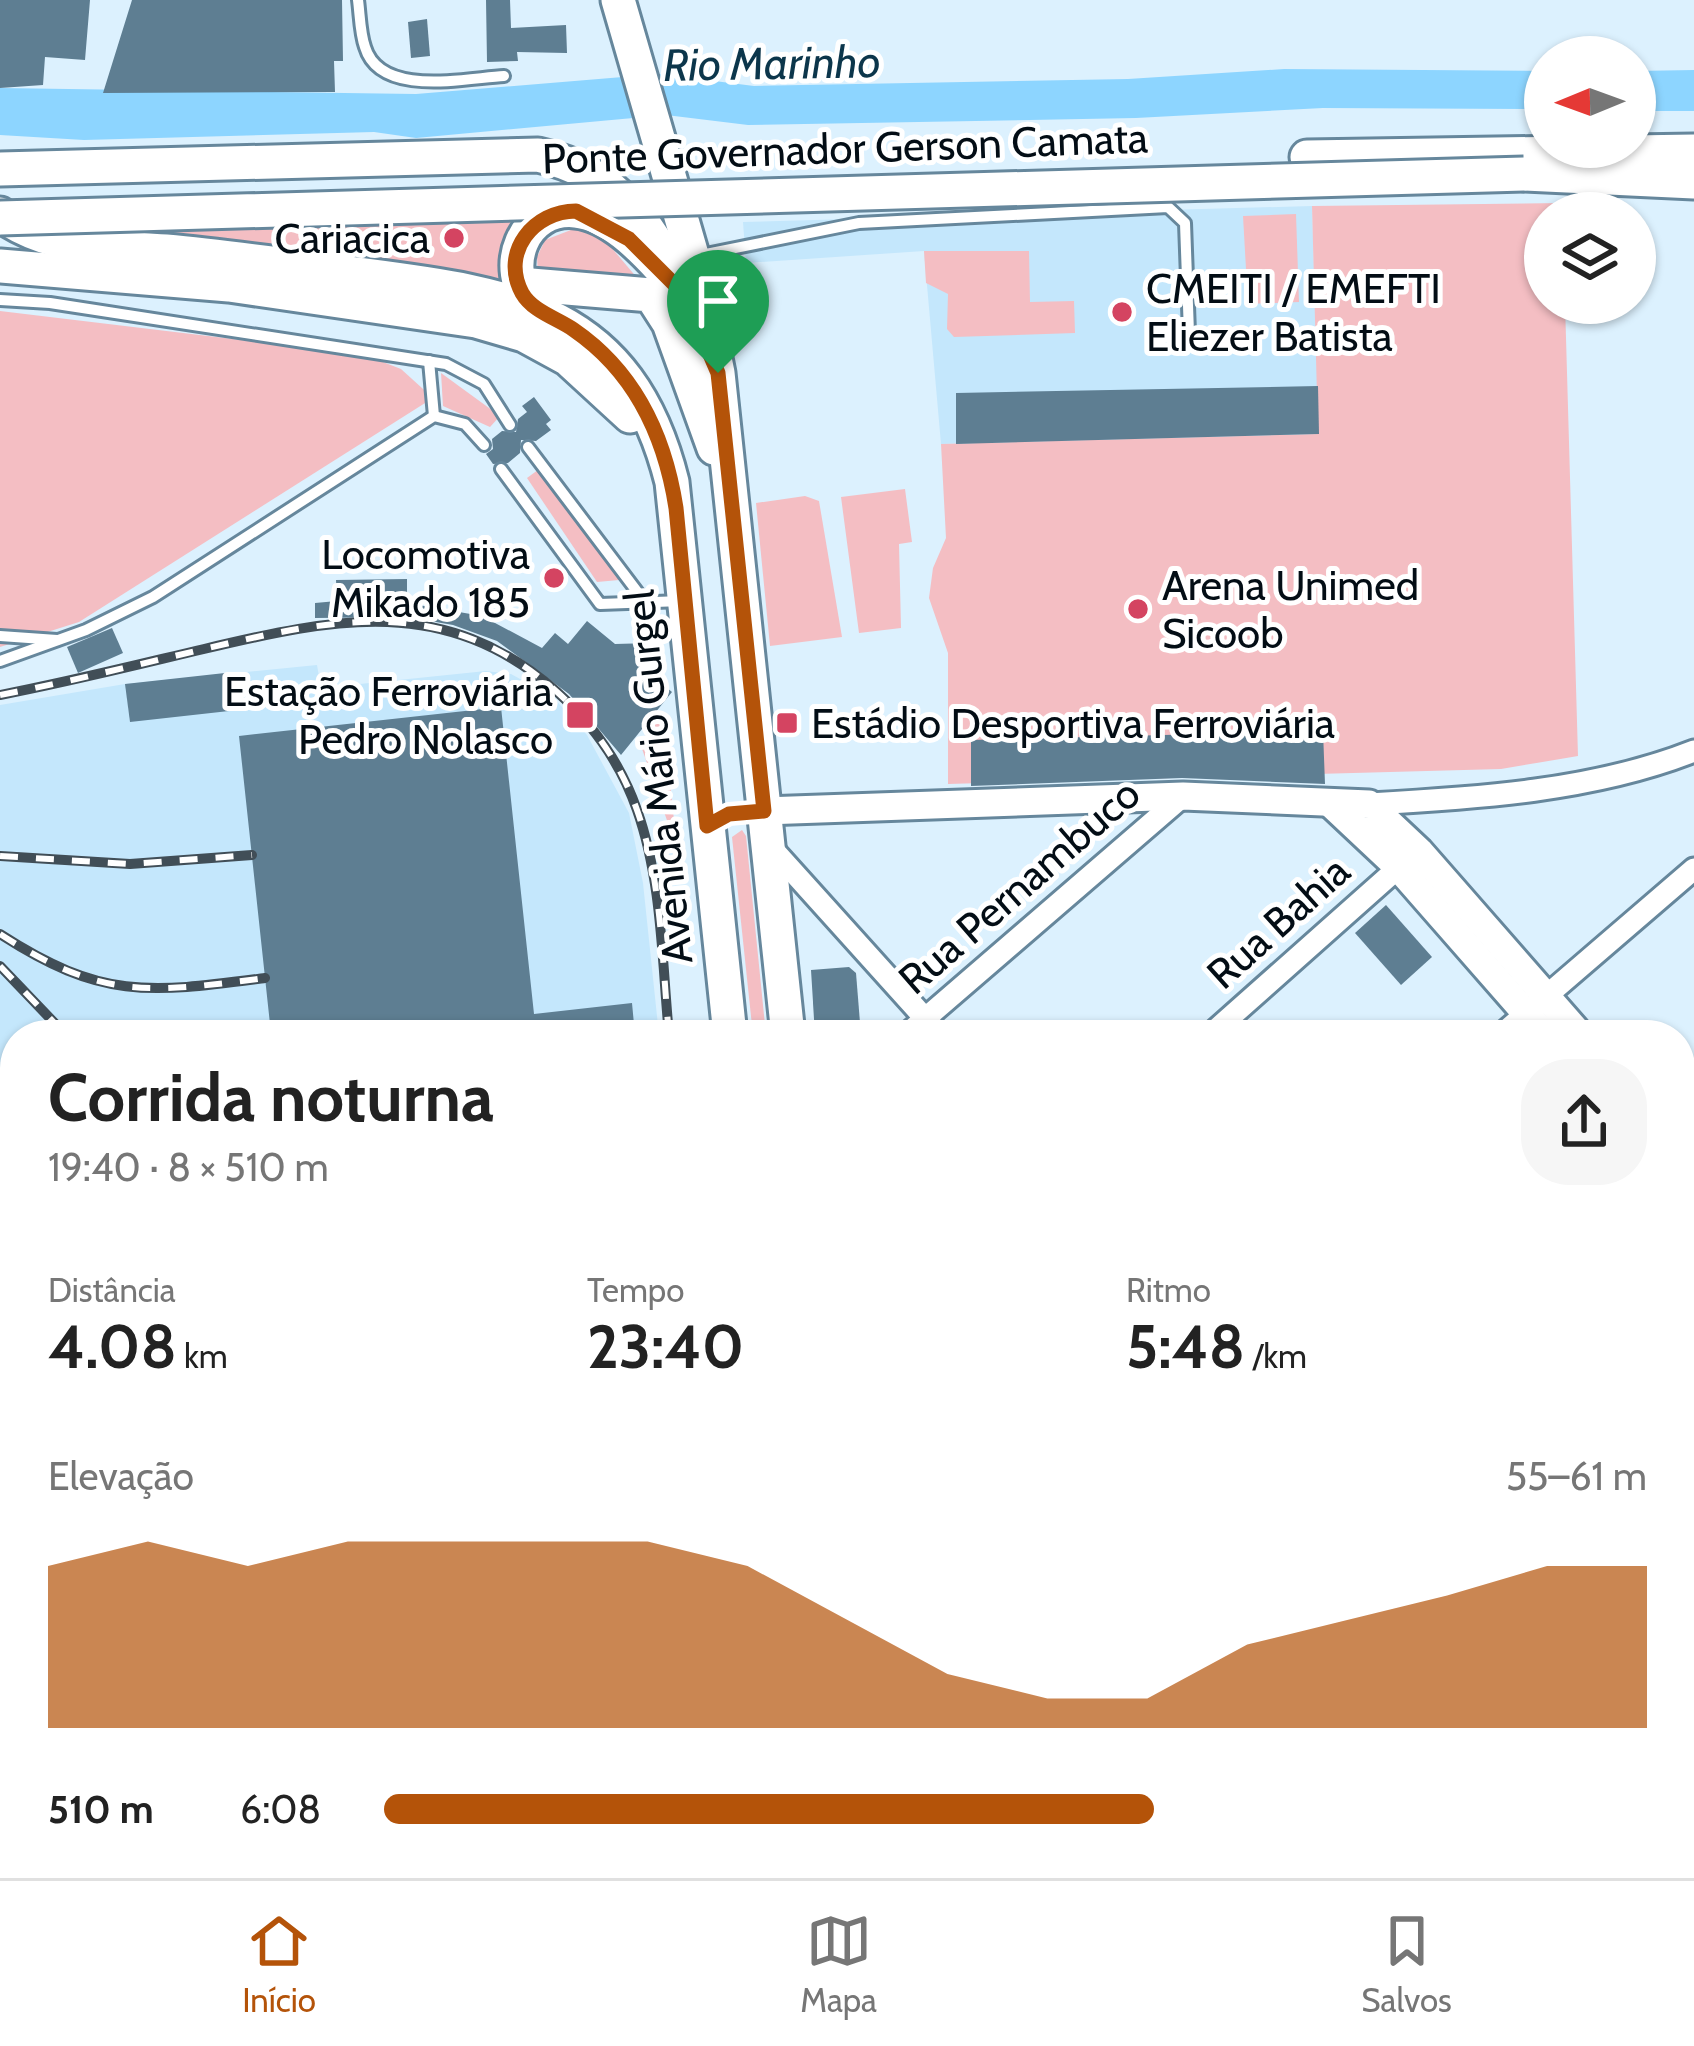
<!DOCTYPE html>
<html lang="pt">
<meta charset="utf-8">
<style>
:root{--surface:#fff;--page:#f6f6f6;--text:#222;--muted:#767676;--line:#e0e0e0;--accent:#b45309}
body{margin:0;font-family:Cabin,sans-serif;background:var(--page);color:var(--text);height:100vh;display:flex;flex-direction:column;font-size:45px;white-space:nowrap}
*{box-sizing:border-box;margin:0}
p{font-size:39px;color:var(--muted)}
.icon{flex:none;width:66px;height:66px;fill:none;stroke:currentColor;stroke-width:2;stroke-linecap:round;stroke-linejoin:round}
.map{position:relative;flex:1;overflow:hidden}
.drawer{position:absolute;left:0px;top:1020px;width:1695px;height:858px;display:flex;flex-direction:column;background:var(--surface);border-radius:48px 48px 0 0;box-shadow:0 3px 9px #0004}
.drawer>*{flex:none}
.needle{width:78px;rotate:269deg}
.tools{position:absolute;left:1524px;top:36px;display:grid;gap:24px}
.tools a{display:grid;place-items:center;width:132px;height:132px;border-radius:50%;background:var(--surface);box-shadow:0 3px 9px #0004;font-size:60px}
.pin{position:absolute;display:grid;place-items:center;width:102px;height:102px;color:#fff;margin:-123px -51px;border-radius:50% 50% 50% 0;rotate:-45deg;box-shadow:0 0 12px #0007}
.pin .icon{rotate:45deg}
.round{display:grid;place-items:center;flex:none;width:126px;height:126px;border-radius:48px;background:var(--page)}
.headline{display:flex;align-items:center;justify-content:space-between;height:204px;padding:0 48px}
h1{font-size:66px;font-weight:800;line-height:90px}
.figures{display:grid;grid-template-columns:repeat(3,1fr);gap:18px;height:204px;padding:12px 48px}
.figures div{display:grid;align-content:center}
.figures b{font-size:60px;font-weight:800}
.figures small{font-size:33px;font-weight:400}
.figures p{font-size:33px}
.chart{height:336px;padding:24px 48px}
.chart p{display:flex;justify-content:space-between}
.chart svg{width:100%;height:216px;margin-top:12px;fill:var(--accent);opacity:.7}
ul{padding:0 48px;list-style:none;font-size:39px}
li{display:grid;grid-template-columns:192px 144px 1fr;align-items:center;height:90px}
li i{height:30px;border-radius:15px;background:var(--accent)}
.tabs{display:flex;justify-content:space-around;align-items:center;height:168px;border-top:3px solid var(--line);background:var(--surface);font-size:33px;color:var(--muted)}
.tabs a{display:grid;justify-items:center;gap:6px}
.tabs .current{color:var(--accent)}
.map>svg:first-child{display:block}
</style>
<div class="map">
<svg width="1694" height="1878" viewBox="0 0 1694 1878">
<rect width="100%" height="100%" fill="#dcf1fe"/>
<g fill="#c4e7fc">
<path d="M1312 206 1319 434 941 444 924 251 746 263 743 222Z"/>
<path d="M317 665 321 688 486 671 511 674 553 697 587 735 629 813 643 883 659 1035H15V1272L0 1251V705L125 684Z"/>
</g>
<g fill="#f4bec3">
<path d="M1562 203 1563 213H1545V303H1565L1578 756 1501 769 948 784V653L929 598 933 568 946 538 941 444 1318 434 1312 206Z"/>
<path d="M529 211 504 280 253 243 94 229Z"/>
<path d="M1296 214 1299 302 1248 304 1243 216Z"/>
<path d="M576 228 605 240 638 279 538 275 537 257 545 240Z"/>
<path d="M924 251H1029L1030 302 1074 301 1075 333 954 337 947 329 948 294 926 283Z"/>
<path d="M0 311 365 355 401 369 433 398 79 622 0 647Z"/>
<path d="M441 373 500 416 490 427 443 406Z"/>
<path d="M542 467 619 580 597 582 527 478Z"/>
<path d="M905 489 912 542 899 544 901 628 859 633 841 497Z"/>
<path d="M805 496 819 501 842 637 770 646 756 503Z"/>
<path d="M663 714 677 849 640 743Z"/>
<path d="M742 830 746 836 766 1035H753L732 837Z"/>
</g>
<g fill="#8dd5ff">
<path d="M1284 69 1545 71V109L1323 108 1136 118 748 125 666 115 416 138 374 132 84 140 0 135V88L416 94 659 74 754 86 1128 79Z"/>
<path d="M1694 70V111H1635V71Z"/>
</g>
<g fill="#5e7e92">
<path d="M0 0H90L85 60 45 57 43 85 0 88Z"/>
<path d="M132 0H342L343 61H334L335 92 103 93Z"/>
<path d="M486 0H510L511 28 566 25 567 53 517 52 518 61 487 62Z"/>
<path d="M427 19 430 56 411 58 408 22Z"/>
<path d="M1318 386 1319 434 956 444V393Z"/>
<path d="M534 397 551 420 546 424 551 430 536 441 521 440 520 453 508 463 493 464 486 454 493 449 492 439 502 431 516 432 518 419 527 412 522 406Z"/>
<path d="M407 579V603L482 616 542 648 555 633 568 644 587 621 615 644 651 643 652 676 672 692 621 755 569 694 497 641 453 625 407 617 315 618V603L337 601 336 580Z"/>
<path d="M112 628 123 653 78 673 67 647Z"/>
<path d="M234 672 238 710 130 722 125 684Z"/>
<path d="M501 707 534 1014 632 1003 635 1035H279L278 1023 270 1024 239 736Z"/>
<path d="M1323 731 1325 784 1182 778 971 786V740Z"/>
<path d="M1386 905 1432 957 1401 985 1355 933Z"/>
<path d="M849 967 856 973 861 1035H815L811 970Z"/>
</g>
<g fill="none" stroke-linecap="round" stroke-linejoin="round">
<g stroke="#66879c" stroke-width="16">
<g id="service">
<path d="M358 0C360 15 360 33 365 47 380 98 466 78 504 76"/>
<path d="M696 256 859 223 1168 207 1185 223 1189 333"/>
<path d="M0 300 50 303 446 364 484 384 510 425"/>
<path d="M429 361 434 416"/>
<path d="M528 447 645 602"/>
<path d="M501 469 600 604 682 601"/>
<path d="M0 636 57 640"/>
<path d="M0 661 86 630 153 597 434 416 465 424 484 445"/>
<path d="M0 1281 15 1303"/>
<path d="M0 1438 15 1443"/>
<path d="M85 1863 109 1878"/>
<path d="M376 1863 441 1878"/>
<path d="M115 1878 116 1863"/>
<path d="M445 1878 473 1863"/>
</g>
</g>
<g stroke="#66879c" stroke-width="27">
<g id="minor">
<path d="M1369 804C1477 798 1593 791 1694 751"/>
<path d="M768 844 940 1035"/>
<path d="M906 1035 1183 796"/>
<path d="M1210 1035 1407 860"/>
<path d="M1501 1035 1694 869"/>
<path d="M1680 1129 1694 1116"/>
<path d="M1680 1391 1694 1378"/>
<path d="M0 1699 15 1711"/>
<path d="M0 1826 15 1832"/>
<path d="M1034 1863 1047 1878"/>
<path d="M864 1878 866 1863"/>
<path d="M1124 1878 1139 1863"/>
</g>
</g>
<g stroke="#66879c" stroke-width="33">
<g id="tertiary">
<path d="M1332 805 1398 867 1545 1035"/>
<path d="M764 811 1183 796 1369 804 1419 851 1580 1035"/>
<path d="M1680 1152 1694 1170"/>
<path d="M1680 1193 1694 1210"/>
<path d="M1680 1637 1694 1625"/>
<path d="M1680 1685 1694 1673"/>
<path d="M1351 1863 1388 1878"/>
<path d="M1414 1878 1430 1863"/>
<path d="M1460 1878 1477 1863"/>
</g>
</g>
<g stroke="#66879c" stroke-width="39">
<g id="primary">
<path d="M618 0 699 279 718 373 788 1035"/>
<path d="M1307 157 1694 151"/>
<path d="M0 169 538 155C627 174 655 237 693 310"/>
<path d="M1525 174 1694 182"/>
<path d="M0 214C51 251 107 246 166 251 230 257 294 266 357 274 512 294 628 307 672 482L730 1035"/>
<path d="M0 266 229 285 476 321 524 335 568 359 630 416"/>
<path d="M524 296 531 285 651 295 669 323 714 448"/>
<path d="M532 305C499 269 523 205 576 211 609 214 641 247 662 270"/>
<path d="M766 1878 771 1863"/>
<path d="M827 1878 830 1863"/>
</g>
</g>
<use href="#service" stroke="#fff" stroke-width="10"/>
<use href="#minor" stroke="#fff" stroke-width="21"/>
<use href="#tertiary" stroke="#fff" stroke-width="27"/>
<use href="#primary" stroke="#fff" stroke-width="33"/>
<g stroke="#414e57" stroke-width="10">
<g id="rail">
<path d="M0 695C68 682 136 665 204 649 335 618 445 594 556 691 593 724 621 764 637 810 662 880 662 962 669 1035"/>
<path d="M0 856 130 864 252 855"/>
<path d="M0 934C102 1000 149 993 265 978"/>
<path d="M0 966 66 1035"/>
</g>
</g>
<use href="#rail" stroke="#fff" stroke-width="6" stroke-dasharray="18" stroke-linecap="butt"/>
<g stroke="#66879c" stroke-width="39" stroke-linecap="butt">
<path id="primary-bridge" d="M0 218 1524 174"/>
</g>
<use href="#primary-bridge" stroke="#fff" stroke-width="33"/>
</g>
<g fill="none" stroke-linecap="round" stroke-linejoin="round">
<g stroke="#fff" stroke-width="24">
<path id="route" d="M576 211 629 239 684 294 718 373 764 811 729 814 707 826 676 508C665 437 635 372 574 330 557 318 533 312 522 293 500 252 534 211 576 211Z"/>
</g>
<use href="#route" stroke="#b45309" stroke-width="15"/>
</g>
<g fill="#d44461" stroke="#fff" stroke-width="4.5">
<circle cx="454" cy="238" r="12"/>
<circle cx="1122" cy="312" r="12"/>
<circle cx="554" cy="578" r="12"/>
<circle cx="1138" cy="609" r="12"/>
<rect x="565" y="700" width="30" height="30" rx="6"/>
<rect x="775" y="711" width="24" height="24" rx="6"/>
</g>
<g text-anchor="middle" stroke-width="10" stroke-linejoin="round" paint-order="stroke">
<g font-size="42" fill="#030d15" stroke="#fff">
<text transform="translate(845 148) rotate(-2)" y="15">Ponte Governador Gerson Camata</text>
<text transform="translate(658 777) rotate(-96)" y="15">Avenida Mário Gurgel</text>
<text transform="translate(1019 886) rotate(-41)" y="15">Rua Pernambuco</text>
<text transform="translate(1278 922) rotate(-42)" y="15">Rua Bahia</text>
</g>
<g font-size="42" fill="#030d15" stroke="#fff" text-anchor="end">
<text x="430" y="253">Cariacica</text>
<text x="1146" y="303" text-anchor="start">CMEITI / EMEFTI<tspan x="1146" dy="48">Eliezer Batista</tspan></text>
<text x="530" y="569">Locomotiva<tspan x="530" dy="48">Mikado 185</tspan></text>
<text x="1162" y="600" text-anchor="start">Arena Unimed<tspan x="1162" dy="48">Sicoob</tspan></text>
<text x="553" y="706">Estação Ferroviária<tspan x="553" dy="48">Pedro Nolasco</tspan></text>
<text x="811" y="738" text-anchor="start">Estádio Desportiva Ferroviária</text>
</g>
<g font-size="45" font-style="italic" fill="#0c364b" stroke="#fff">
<text transform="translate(772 63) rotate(-1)" y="16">Rio Marinho</text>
</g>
</g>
</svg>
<div class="tools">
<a><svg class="needle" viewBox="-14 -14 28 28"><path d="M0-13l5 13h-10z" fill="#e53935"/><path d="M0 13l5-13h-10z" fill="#767676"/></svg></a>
<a><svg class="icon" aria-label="layers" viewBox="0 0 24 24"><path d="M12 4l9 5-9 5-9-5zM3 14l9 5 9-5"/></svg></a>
</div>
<div class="pin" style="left:718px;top:373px;background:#1e9e55"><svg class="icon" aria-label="arrive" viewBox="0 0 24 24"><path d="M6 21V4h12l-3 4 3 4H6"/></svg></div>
<section class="drawer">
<div class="headline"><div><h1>Corrida noturna</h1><p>19:40 · 8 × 510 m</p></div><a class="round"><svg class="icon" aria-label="share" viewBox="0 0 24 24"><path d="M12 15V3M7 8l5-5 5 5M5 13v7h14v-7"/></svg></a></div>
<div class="figures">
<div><p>Distância</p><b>4.08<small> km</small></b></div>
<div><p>Tempo</p><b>23:40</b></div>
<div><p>Ritmo</p><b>5:48<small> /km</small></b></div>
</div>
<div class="chart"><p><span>Elevação</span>55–61 m</p>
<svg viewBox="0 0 160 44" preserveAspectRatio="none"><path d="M0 44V11L10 6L20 11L30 6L40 6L50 6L60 6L70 11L80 22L90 33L100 38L110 38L120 27L130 22L140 17L150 11L160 11V44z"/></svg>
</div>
<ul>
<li><b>510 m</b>6:08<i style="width:61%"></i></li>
</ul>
</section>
</div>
<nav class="tabs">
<a class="current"><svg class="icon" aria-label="home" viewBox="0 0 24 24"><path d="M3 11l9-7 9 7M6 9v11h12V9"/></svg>Início</a>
<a><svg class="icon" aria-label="map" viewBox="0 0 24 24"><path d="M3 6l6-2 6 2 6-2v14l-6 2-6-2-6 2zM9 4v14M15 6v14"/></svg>Mapa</a>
<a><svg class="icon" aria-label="saved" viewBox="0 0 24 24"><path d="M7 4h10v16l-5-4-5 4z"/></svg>Salvos</a>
</nav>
